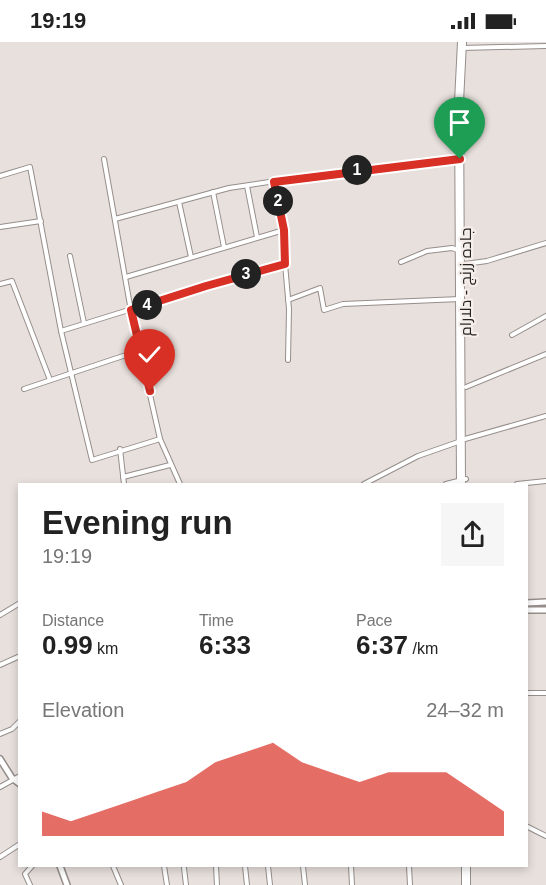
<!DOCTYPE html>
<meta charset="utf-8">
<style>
:root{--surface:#fff;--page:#f6f6f6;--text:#222;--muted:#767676;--accent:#d93025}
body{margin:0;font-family:Arial,Cairo,sans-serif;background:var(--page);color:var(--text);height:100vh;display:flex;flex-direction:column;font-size:22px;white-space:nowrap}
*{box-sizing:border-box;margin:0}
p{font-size:20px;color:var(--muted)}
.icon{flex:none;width:33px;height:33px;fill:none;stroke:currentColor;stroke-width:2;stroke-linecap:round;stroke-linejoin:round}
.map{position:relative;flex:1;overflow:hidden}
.drawer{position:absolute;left:18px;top:441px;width:510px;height:384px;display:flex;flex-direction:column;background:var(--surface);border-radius:0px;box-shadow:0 3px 9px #0003}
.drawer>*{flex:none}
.pin{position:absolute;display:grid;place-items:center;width:51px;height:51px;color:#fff;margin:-62px -26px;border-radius:50% 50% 50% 0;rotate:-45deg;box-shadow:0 0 6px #0007}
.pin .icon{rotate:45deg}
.km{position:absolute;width:30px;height:30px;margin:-15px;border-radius:50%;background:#222;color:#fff;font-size:16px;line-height:30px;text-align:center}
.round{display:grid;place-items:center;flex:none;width:63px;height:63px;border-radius:0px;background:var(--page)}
.overview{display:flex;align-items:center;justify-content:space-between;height:102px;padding:0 24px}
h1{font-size:33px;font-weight:700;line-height:45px}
.figures{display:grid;grid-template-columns:repeat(3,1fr);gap:9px;height:102px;padding:6px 24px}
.figures div{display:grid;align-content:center}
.figures b{font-size:26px;font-weight:700}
.figures small{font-size:16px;font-weight:400}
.figures p{font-size:16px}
.chart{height:168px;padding:12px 24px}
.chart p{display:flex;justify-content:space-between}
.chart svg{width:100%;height:108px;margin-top:6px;fill:var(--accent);opacity:.7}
.status{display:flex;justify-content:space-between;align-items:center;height:42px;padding:0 30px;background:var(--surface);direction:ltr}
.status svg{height:16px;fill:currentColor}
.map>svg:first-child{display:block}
</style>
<div class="status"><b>19:19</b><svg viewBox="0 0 49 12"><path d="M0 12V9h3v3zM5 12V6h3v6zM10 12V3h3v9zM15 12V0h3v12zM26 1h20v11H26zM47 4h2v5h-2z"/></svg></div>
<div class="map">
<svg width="546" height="843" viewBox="0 0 546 843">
<rect width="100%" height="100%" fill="#e8e0dc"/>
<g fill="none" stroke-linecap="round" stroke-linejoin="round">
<g stroke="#958e8b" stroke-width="6">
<g id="minor">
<path d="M462 6 546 4"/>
<path d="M104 117 131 269 160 397 180 442"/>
<path d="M0 134 30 125 61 289 92 418 160 397"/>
<path d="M274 139 284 188 285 222"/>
<path d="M247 144 257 195"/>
<path d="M213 150 224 205"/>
<path d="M179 160 191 215"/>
<path d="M115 177 229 146 322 132 459 117"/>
<path d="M0 185 41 179"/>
<path d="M70 214 84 281"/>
<path d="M401 220 427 209 452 206 466 211"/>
<path d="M465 222 487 219 546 201"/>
<path d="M126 235 284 188"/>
<path d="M0 242 12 239 50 338"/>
<path d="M288 258 320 246 324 268 343 262 460 257"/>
<path d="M61 289 206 244 285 222 289 267 288 318"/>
<path d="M512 293 546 274"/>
<path d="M466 345 546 312"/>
<path d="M24 347 141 308"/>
<path d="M465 397 546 374"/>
<path d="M120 407 124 442"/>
<path d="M123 435 170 423"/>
<path d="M364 442 418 414 461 399"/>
<path d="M446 442 466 437"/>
<path d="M517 442 546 439"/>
<path d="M0 573 20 561"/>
<path d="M0 623 20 614"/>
<path d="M526 651H546"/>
<path d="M0 692 12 687 20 679"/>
<path d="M0 745 20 734"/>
<path d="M526 784 546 794"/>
<path d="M0 815 20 802"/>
<path d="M113 824 121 843"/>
<path d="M164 824 167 843"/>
<path d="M216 824 217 843"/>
<path d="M245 824 247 843"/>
<path d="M268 824 270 843"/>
<path d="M303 824 305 843"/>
<path d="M351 824 352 843"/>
<path d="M409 824 410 843"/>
<path d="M184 826 186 843"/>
<path d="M30 843 25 832 32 824"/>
</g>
</g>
<g stroke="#958e8b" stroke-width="8">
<g id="tertiary">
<path d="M526 561 546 560"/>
<path d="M526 568H546"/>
<path d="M0 717 12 736 20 742"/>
<path d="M60 824 67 843"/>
</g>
</g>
<g stroke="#958e8b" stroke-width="10">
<g id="trunk">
<path d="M461 442 459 60 462 0"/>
<path d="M466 843V824"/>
</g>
</g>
<use href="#minor" stroke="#fff" stroke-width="4"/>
<use href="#tertiary" stroke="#fff" stroke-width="5"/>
<use href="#trunk" stroke="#fff" stroke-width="8"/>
</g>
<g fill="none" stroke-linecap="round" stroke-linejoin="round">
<g stroke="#fff" stroke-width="12">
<path id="route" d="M150 349 131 268 206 244 285 222 284 188 274 140 460 117"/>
</g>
<use href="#route" stroke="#d93025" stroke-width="8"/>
</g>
<g text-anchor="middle" stroke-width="4.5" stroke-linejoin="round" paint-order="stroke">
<g font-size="16" fill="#252321" stroke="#f5eeea">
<text transform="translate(465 240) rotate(-90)" y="6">جاده زرنج - دلارام</text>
</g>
</g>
</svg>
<div class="pin" style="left:460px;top:117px;background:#1e9e55"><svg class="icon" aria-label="arrive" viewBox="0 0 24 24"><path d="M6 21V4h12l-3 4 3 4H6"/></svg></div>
<div class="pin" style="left:150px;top:349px;background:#d93025"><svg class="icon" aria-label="check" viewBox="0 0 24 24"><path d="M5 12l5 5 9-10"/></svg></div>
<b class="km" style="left:357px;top:128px">1</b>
<b class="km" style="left:278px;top:159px">2</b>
<b class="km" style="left:246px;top:232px">3</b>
<b class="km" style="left:147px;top:263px">4</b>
<section class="drawer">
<div class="overview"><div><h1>Evening run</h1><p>19:19</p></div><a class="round"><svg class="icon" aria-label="share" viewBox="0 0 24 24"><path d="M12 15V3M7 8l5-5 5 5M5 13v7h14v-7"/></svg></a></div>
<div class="figures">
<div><p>Distance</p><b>0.99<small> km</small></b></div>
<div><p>Time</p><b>6:33</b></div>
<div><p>Pace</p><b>6:37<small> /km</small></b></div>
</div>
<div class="chart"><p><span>Elevation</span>24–32 m</p>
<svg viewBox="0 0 160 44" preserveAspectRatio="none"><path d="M0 44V34L10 38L20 34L30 30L40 26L50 22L60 14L70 10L80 6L90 14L100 18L110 22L120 18L130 18L140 18L150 26L160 34V44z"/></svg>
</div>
</section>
</div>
